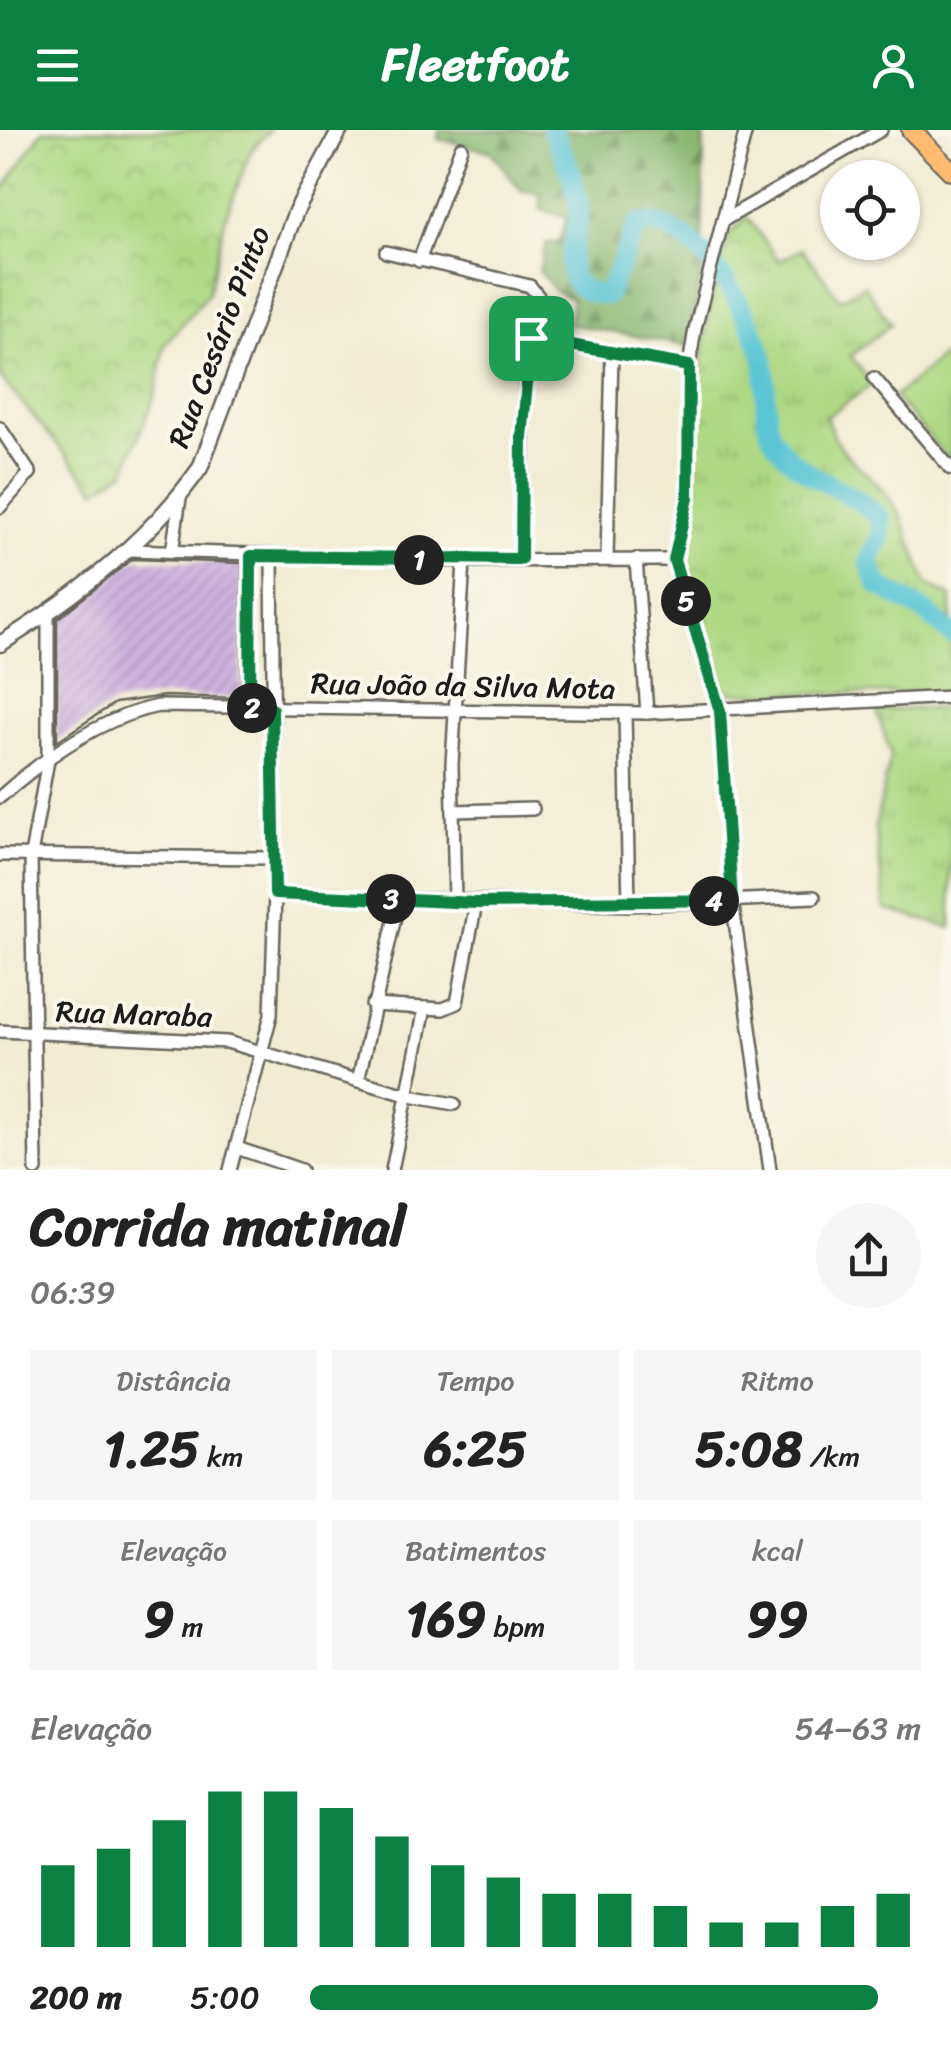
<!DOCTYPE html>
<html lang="pt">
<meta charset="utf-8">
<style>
:root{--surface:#fff;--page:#f6f6f6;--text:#222;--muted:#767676;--accent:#0b8043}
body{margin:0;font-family:Sriracha,sans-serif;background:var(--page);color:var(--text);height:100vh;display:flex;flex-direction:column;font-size:38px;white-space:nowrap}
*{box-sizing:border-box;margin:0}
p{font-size:32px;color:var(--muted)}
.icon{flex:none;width:55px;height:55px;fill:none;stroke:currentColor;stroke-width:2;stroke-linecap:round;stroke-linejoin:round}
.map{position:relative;height:1040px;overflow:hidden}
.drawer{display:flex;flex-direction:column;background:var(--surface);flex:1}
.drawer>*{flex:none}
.tools{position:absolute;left:820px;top:30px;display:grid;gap:20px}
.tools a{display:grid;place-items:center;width:100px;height:100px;border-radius:50%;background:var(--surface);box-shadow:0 2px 8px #0004;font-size:50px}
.pin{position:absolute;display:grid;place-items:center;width:85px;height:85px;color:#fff;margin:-42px;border-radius:20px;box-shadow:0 5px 15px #0006}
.km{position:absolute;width:50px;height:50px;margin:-25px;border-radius:50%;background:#222;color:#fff;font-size:28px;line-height:50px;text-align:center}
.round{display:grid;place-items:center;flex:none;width:105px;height:105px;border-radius:52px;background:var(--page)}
.overview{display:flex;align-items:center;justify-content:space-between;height:170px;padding:0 30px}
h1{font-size:55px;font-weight:800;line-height:75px}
.metrics{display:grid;grid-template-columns:repeat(3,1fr);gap:15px;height:170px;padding:10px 30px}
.metrics div{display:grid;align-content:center;border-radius:0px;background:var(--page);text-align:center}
.metrics b{font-size:50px;font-weight:800}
.metrics small{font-size:28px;font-weight:400}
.metrics p{font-size:28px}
.chart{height:280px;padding:20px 30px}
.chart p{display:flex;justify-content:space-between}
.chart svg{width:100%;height:180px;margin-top:10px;stroke:var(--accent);stroke-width:6}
ul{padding:0 30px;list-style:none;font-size:32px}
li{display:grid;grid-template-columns:160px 120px 1fr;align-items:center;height:75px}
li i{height:25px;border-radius:12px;background:var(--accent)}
header{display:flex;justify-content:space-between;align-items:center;height:130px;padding:0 30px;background:var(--accent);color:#fff;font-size:45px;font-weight:800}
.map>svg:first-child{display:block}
</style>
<header><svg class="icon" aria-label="menu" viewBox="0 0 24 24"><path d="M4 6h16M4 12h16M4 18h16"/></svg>Fleetfoot<svg class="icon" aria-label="person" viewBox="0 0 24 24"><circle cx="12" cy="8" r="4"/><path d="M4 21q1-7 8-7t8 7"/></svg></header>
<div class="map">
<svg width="951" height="1040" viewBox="0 0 951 1040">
<defs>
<pattern id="grass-tufts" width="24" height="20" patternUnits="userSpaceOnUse" patternTransform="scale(2.5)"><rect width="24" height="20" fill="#aed883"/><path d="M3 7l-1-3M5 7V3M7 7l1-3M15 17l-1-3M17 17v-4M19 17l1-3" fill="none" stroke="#95b971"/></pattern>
<pattern id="forest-firs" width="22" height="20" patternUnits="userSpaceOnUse" patternTransform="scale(2.5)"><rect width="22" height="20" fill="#8ab871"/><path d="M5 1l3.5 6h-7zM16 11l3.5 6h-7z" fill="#70955c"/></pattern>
<pattern id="park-crowns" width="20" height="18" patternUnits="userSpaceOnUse" patternTransform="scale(2.5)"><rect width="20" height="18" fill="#aed883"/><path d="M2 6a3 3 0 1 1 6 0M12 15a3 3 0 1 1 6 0" fill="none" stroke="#95b971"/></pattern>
<pattern id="building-hatch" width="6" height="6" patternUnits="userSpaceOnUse" patternTransform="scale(2.5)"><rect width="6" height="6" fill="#ceb3dd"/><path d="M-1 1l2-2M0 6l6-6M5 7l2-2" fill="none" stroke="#b099bd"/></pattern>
</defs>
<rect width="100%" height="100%" fill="#fbf7ec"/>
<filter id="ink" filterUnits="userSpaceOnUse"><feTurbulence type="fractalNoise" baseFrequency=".01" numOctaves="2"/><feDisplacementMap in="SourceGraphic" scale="20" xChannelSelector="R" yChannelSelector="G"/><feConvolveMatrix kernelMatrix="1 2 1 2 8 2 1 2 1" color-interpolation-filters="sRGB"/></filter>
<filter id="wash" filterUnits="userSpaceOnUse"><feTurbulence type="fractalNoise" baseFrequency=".0048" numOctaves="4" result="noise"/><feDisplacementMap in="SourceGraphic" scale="40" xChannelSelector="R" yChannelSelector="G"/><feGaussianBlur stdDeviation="2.25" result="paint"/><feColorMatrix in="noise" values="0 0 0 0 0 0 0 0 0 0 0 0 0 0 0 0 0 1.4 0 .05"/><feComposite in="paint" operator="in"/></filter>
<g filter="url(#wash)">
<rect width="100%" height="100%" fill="#f2ecd4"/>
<g fill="url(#grass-tufts)" stroke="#657a50" stroke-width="2.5">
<path d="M747 87 779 131 802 119 840 169 864 155 891 194 851 226 872 255 826 287C844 336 860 330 888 367 908 392 914 425 927 454L951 467V564L725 563 686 431 698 256 710 176 728 107Z"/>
<path d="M951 578V798L885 779 875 697 891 625 876 580Z"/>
</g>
<path fill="url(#forest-firs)" stroke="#536a46" stroke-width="2.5" d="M439 0H704L702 141 688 216 569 194 572 169 555 161 539 141 546 113 559 112 567 87 541 80 540 64 521 60 490 21 438 9Z"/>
<path fill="url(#park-crowns)" stroke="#657a50" stroke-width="2.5" d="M43 0H270L251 21 225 89 208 164 165 214 156 263 125 341 96 360 0 247V64Z"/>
<path fill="#aed883" stroke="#657a50" stroke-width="2.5" d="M951 219V332L894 267Z"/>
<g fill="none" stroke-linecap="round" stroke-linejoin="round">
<path stroke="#5ac5d4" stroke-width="20" d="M552 0C564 23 579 58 579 84 578 103 565 131 573 148 579 161 594 165 607 165L638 94C693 85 747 177 762 223 772 252 757 286 776 313 803 351 851 358 881 389V406L869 432 878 455 927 483 951 504"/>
</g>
<g id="blocks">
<path fill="url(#building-hatch)" d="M132 429 242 433 241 568 164 566 115 573 57 611V489Z"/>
</g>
</g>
<g filter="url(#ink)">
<use href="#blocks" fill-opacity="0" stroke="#67655c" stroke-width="2.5"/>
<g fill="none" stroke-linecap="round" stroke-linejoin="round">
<g stroke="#67655c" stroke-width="16">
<g id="minor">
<path d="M746 0 695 199 689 236 687 368 673 430 720 581 732 770 770 1040"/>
<path d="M724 90 881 0"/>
<path d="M386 122 530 156 538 166 525 254 521 429"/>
<path d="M419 131 461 17"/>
<path d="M531 208 689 236"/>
<path d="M874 248 951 339"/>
<path d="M0 298 30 343 0 377"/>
<path d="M130 420 464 431 673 430"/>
<path d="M172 422 180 368"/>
<path d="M607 429 612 223"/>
<path d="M636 429 647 583"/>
<path d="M250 578 251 426"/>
<path d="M625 583 629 775"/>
<path d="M0 667C44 628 99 588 158 576L647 583 951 567"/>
<path d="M453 681 533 679"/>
<path d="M0 725 275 728"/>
<path d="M275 765 629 775 814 767"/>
<path d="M455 772 452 634 464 431"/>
<path d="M372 875 443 879 457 873 476 773"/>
<path d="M0 901 227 912 410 966 454 974"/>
<path d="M358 951 399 769"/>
<path d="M237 1018 301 1040"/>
<path d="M36 1040 31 725 48 630V484"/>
<path d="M230 1040 271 885 275 765 272 426"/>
<path d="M392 1040 425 878"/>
</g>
</g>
<g stroke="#67655c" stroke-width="19">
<path id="tertiary" d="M0 514C76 466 148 412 200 338L296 81 340 0"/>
</g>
<g stroke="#67655c" stroke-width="22">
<path id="primary" d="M911 0 951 41"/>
</g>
<use href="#minor" stroke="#fff" stroke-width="11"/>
<use href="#tertiary" stroke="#fff" stroke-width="14"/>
<use href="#primary" stroke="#ffbb71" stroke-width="18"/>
</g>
</g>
<g fill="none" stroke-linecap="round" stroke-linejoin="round" filter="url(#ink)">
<g stroke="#fff" stroke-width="20">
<path id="route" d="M531 208 689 236 688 368 674 430 720 581 732 770 476 773 275 764 272 579 250 578 251 426 521 429 522 308Z"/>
</g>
<use href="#route" stroke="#0b8043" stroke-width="12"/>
</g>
<g text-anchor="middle" stroke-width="8" stroke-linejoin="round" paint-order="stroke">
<g font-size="30" fill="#1c1c1c" stroke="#fbf7ec">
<text transform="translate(219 207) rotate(-69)" y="10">Rua Cesário Pinto</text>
<text transform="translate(463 556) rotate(1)" y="10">Rua João da Silva Mota</text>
<text transform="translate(134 884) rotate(2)" y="10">Rua Maraba</text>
</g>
</g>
</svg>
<div class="tools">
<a><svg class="icon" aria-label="locate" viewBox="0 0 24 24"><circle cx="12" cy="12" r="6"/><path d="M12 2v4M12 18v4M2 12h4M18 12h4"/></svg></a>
</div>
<div class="pin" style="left:531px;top:208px;background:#1e9e55"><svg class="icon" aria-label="arrive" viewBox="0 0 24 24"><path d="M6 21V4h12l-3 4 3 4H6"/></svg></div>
<b class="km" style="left:419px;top:430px">1</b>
<b class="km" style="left:252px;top:578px">2</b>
<b class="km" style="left:391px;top:769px">3</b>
<b class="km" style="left:714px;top:771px">4</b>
<b class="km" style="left:686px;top:471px">5</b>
</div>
<section class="drawer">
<div class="overview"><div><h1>Corrida matinal</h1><p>06:39</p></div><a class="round"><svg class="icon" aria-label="share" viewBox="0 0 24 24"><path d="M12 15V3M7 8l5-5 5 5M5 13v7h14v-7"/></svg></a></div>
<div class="metrics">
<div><p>Distância</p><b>1.25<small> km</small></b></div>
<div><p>Tempo</p><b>6:25</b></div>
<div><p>Ritmo</p><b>5:08<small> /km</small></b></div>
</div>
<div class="metrics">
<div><p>Elevação</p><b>9<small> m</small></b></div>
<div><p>Batimentos</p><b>169<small> bpm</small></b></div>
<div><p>kcal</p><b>99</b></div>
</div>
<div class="chart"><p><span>Elevação</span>54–63 m</p>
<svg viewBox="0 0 160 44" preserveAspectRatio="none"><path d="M5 44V24M15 44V20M25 44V13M35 44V6M45 44V6M55 44V10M65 44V17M75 44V24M85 44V27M95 44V31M105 44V31M115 44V34M125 44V38M135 44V38M145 44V34M155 44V31"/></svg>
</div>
<ul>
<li><b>200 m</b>5:00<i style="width:93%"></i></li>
</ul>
</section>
